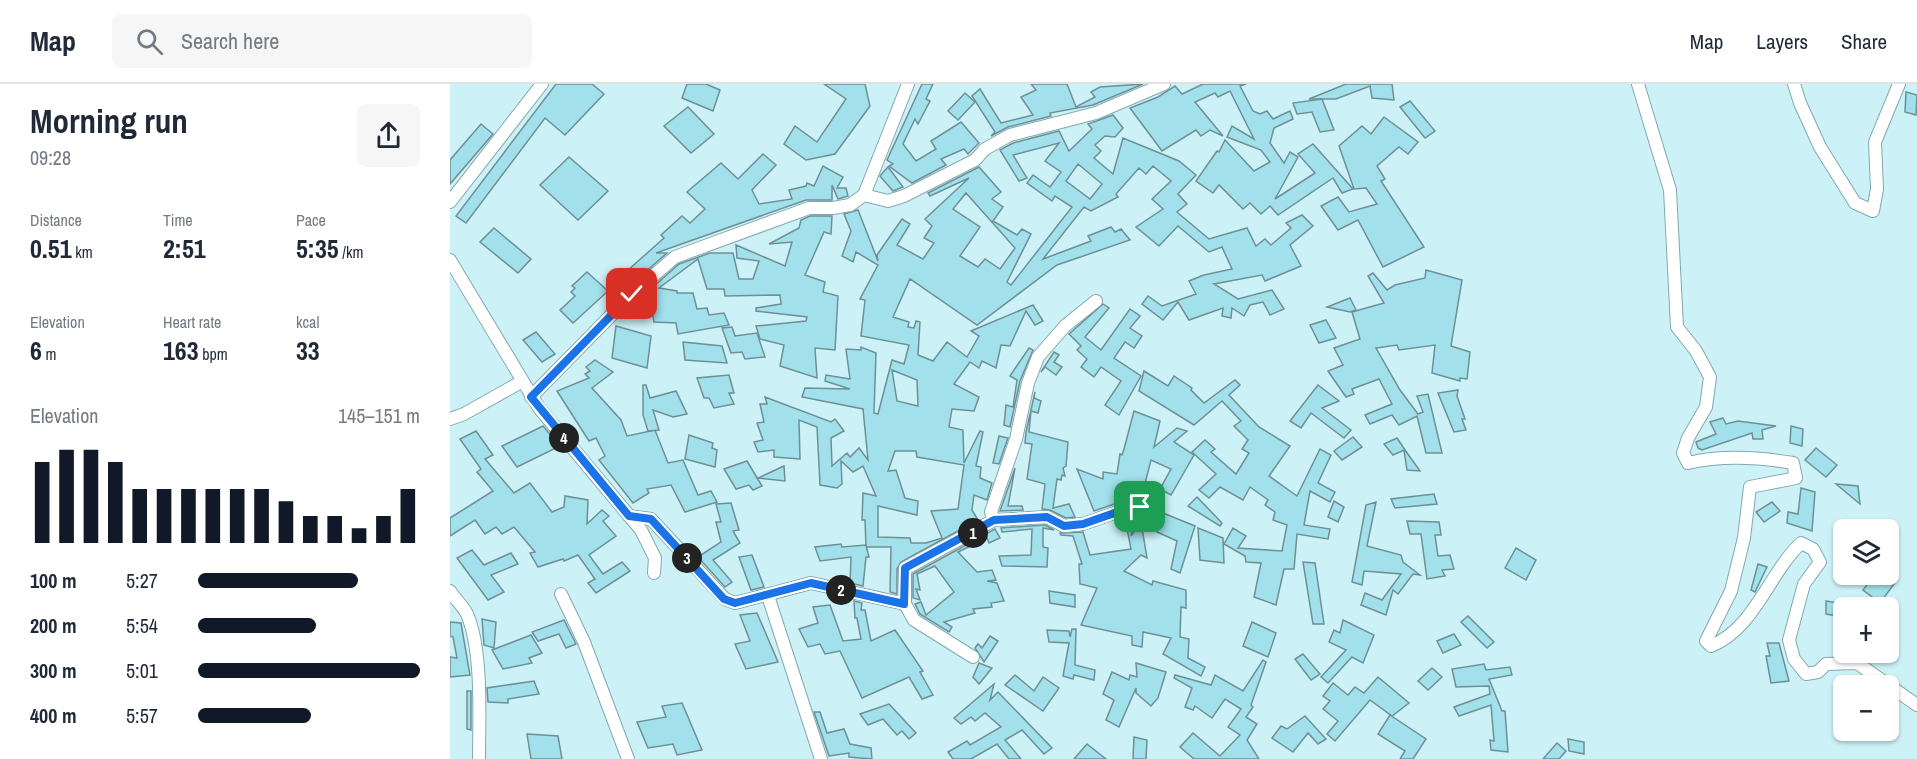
<!DOCTYPE html>
<meta charset="utf-8">
<style>
:root{--surface:#fff;--page:#f6f6f7;--text:#1f2937;--muted:#747a83;--line:#e0e1e3;--accent:#111827}
body{margin:0;font-family:"Archivo Narrow",sans-serif;background:var(--page);color:var(--text);height:100vh;display:flex;flex-direction:column;font-size:22px;white-space:nowrap}
*{box-sizing:border-box;margin:0}
p{font-size:20px;color:var(--muted)}
.icon{flex:none;width:33px;height:33px;fill:none;stroke:currentColor;stroke-width:2;stroke-linecap:round;stroke-linejoin:round}
.map{position:relative;flex:1;overflow:hidden}
.panel{display:flex;flex-direction:column;background:var(--surface);width:450px}
.panel>*{flex:none}
.controls{position:absolute;left:1383px;top:435px;display:grid;gap:12px}
.controls a{display:grid;place-items:center;width:66px;height:66px;border-radius:9px;background:var(--surface);box-shadow:0 2px 4px #0004;font-size:30px}
.pin{position:absolute;display:grid;place-items:center;width:51px;height:51px;color:#fff;margin:-26px;border-radius:12px;box-shadow:0 3px 9px #0006}
.km{position:absolute;width:30px;height:30px;margin:-15px;border-radius:50%;background:#222;color:#fff;font-size:16px;line-height:30px;text-align:center}
.round{display:grid;place-items:center;flex:none;width:63px;height:63px;border-radius:9px;background:var(--page)}
.summary{display:flex;align-items:center;justify-content:space-between;height:102px;padding:0 30px}
h1{font-size:33px;font-weight:800;line-height:45px}
.metrics{display:grid;grid-template-columns:repeat(3,1fr);gap:9px;height:102px;padding:6px 30px}
.metrics div{display:grid;align-content:center}
.metrics b{font-size:26px;font-weight:800}
.metrics small{font-size:16px;font-weight:400}
.metrics p{font-size:16px}
.chart{height:168px;padding:12px 30px}
.chart p{display:flex;justify-content:space-between}
.chart svg{width:100%;height:108px;margin-top:6px;stroke:var(--accent);stroke-width:6}
ul{padding:0 30px;list-style:none;font-size:20px}
li{display:grid;grid-template-columns:96px 72px 1fr;align-items:center;height:45px}
li i{height:15px;border-radius:8px;background:var(--accent)}
header{display:flex;align-items:center;gap:36px;box-sizing:border-box;height:84px;padding:0 30px;background:var(--surface);border-bottom:2px solid var(--line)}
header strong{font-size:28px}
nav{display:flex;gap:33px;margin-inline-start:auto;font-size:21px}
.search{width:420px;height:54px;background:var(--page);display:flex;align-items:center;gap:15px;box-sizing:border-box;padding:0 21px;border-radius:9px;color:var(--muted);font-size:22px}
main{display:flex;flex:1;min-height:0}
.map>svg:first-child{display:block}
</style>
<header>
<strong>Map</strong>
<div class="search"><svg class="icon" aria-label="search" viewBox="0 0 24 24"><circle cx="10" cy="10" r="6"/><path d="M15 15l6 6"/></svg>Search here</div>
<nav><a>Map</a><a>Layers</a><a>Share</a></nav>
</header>
<main>
<section class="panel">
<div class="summary"><div><h1>Morning run</h1><p>09:28</p></div><a class="round"><svg class="icon" aria-label="share" viewBox="0 0 24 24"><path d="M12 15V3M7 8l5-5 5 5M5 13v7h14v-7"/></svg></a></div>
<div class="metrics">
<div><p>Distance</p><b>0.51<small> km</small></b></div>
<div><p>Time</p><b>2:51</b></div>
<div><p>Pace</p><b>5:35<small> /km</small></b></div>
</div>
<div class="metrics">
<div><p>Elevation</p><b>6<small> m</small></b></div>
<div><p>Heart rate</p><b>163<small> bpm</small></b></div>
<div><p>kcal</p><b>33</b></div>
</div>
<div class="chart"><p><span>Elevation</span>145–151 m</p>
<svg viewBox="0 0 160 44" preserveAspectRatio="none"><path d="M5 44V11M15 44V6M25 44V6M35 44V11M45 44V22M55 44V22M65 44V22M75 44V22M85 44V22M95 44V22M105 44V27M115 44V33M125 44V33M135 44V38M145 44V33M155 44V22"/></svg>
</div>
<ul>
<li><b>100 m</b>5:27<i style="width:72%"></i></li>
<li><b>200 m</b>5:54<i style="width:53%"></i></li>
<li><b>300 m</b>5:01<i style="width:100%"></i></li>
<li><b>400 m</b>5:57<i style="width:51%"></i></li>
</ul>
</section>
<div class="map">
<svg width="1467" height="675" viewBox="0 0 1467 675">
<rect width="100%" height="100%" fill="#ccf2f8"/>
<g fill="#a2e0eb" stroke="#6d9096" stroke-width="1.5" fill-rule="evenodd">
<path d="M106 0H142L154 10 115 51 95 34 16 139 6 132Z"/>
<path d="M237 0H256L270 6 263 27 232 14Z"/>
<path d="M374 0H415L420 22 385 70 356 76 334 60 345 42 367 58 396 15Z"/>
<path d="M472 0H483L476 15 480 17 468 40 465 35 453 60 466 77 486 65 481 57 511 38 529 59 518 70 514 65 491 75 496 81 462 99 439 82 443 80 437 76Z"/>
<path d="M581 0H617L626 23 645 13 641 8 650 3 693 0 643 21 600 29 601 32 558 43 541 52 545 48 522 12 530 5 551 39 583 31 571 13 586 6Z"/>
<path d="M753 0H796L790 2 803 27 810 30 817 27 823 35 840 27 843 35 824 44 820 59 834 79 840 68 848 73 825 115 865 89 848 70 863 60 903 105 892 109 883 94 828 131 820 122 811 130 800 119 793 125 769 101 763 109 746 97 767 67 769 68 775 56 804 87 820 78 811 66 777 53 782 42 804 55 780 7 768 13 765 9 745 18 773 52 760 46 751 52 746 46 712 67 680 24 708 13 725 2 732 10Z"/>
<path d="M896 0H942L944 16 922 14 920 2 886 15H859Z"/>
<path d="M1456 8 1467 11 1466 31 1455 28Z"/>
<path d="M515 9 525 18 508 36 498 27Z"/>
<path d="M872 15 884 46 870 48 862 28 847 30 843 19Z"/>
<path d="M960 17 985 47 975 54 950 23Z"/>
<path d="M238 23 264 50 241 69 214 42Z"/>
<path d="M663 31 673 44 665 53 655 52 645 61 651 67 644 74 663 90 673 54 729 77 746 91 728 110 737 120 727 128 759 155 797 144 806 162 815 155 821 161 841 144 836 139 852 131 863 142 840 161 851 182 815 197 812 191 764 200 788 215 822 206 834 225 820 231 813 218 800 221 794 232 782 224 781 234 772 232 773 224 739 236 728 218 713 236 692 220 698 212 712 222 746 210 739 197 754 191 782 185 772 163 759 168 728 142 709 162 686 143 713 125 702 115 721 97 703 82 696 90 689 84 666 110 668 113 641 127 634 123 593 175 641 157 638 152 661 143 665 148 671 145 680 156 607 181 527 241 460 195 443 233 459 238 458 243 464 244 466 237 470 238 468 271 483 277 497 258 517 273 529 252 521 247 583 221 593 237 585 241 576 227 560 262 551 261 546 284 532 277 529 284 520 278 504 300 529 313 524 327 502 325 499 343 513 346 514 379 530 347 533 348 526 382 531 383 530 394 542 399 537 416 524 411 522 426 528 436 451 478 447 485V510L440 508 441 463H416L415 436H412L413 409 426 412 413 382 403 388 391 377 392 400 387 404 370 401 367 343 349 336 350 375 324 373V366L308 368 304 358 313 356 307 339 314 338 310 320H317L315 313 381 338 385 335 394 347 381 354 382 382 397 369 400 373 409 364 418 376 413 325 352 313 355 304 400 305 375 297 376 291 400 295 396 265 411 266V263L426 269 424 329 428 330 442 276 454 280 459 261 411 252 415 216 410 215 428 181 406 168 403 178 392 172 401 147 394 130 408 126 428 177 427 171 452 135 460 140 447 161 473 175 484 159 474 154 482 142 475 135 519 94 480 112 478 109 529 83 551 108 542 115 553 123 543 137 567 151 572 145 581 150 557 198 561 201 622 123 605 112 602 117 577 99 583 91 600 103 611 88 595 77 609 59 563 71 577 94 569 97 550 66 563 59 609 47 619 67 642 45 638 40ZM628 80 652 100 640 115 616 97ZM516 109 565 164 550 185 535 175 528 183 510 172 530 143 503 125ZM442 286 467 296 468 322 447 317ZM445 367H466L467 373 514 381 508 425 481 427 492 454 476 459H461L460 454 428 453V422L467 431 468 417 455 414 446 386 438 387Z"/>
<path d="M934 33 968 58 958 70 949 63 927 82 935 95 931 97 974 163 933 183 908 136 888 146 871 122 888 113 899 128 927 120 916 104 904 105 889 62 912 42 921 50Z"/>
<path d="M31 40 43 50 0 100V76Z"/>
<path d="M313 70 326 81 302 106 309 120 342 115 339 106 356 102 357 99 364 102 373 82 393 93 387 104H396L398 112 388 115 382 101V116H356L206 169H217L168 212 159 203 214 154 211 151 232 132 240 139 255 125 237 108 271 79 288 95Z"/>
<path d="M119 73 158 107 128 136 90 101Z"/>
<path d="M438 83 453 103 443 107 430 92Z"/>
<path d="M360 132H382L381 150 374 148 355 191 375 198 373 208 388 212 385 266 365 264 367 294 330 282 334 261 310 255 306 242 356 237 357 233 306 227V224L331 220 330 211 275 212 274 205H257L248 175 209 204 227 207V209H243L247 225 257 224 259 231 274 229 279 241 228 250 226 239 204 238 200 217 194 211 229 180 260 169H283L289 195H303L309 177 287 174 286 161 335 182 342 158 319 160 349 144 351 136Z"/>
<path d="M44 144 81 175 68 189 30 158Z"/>
<path d="M976 186 1012 196 1001 262 1020 268 1017 295 1010 294V297L982 289 985 261 949 266 947 261 926 264 950 306 968 330 973 328 967 312 978 310 992 369H976L967 332 949 341 942 331 920 340 915 331 942 320 929 295 902 305 904 310 896 313 878 287 893 281 884 264 910 255 902 228 934 219 918 192 923 189 937 206 945 201 975 194Z"/>
<path d="M137 188 158 207 123 239 110 226 125 212 121 208 125 204 122 202Z"/>
<path d="M900 214 906 226 900 228 877 223Z"/>
<path d="M653 220 659 224 635 253 651 266 680 225 690 232 680 244 692 252 684 264 675 258 664 274 691 292 669 331 655 321 671 297 651 283 644 293 631 283 637 275 627 266 631 262 619 250Z"/>
<path d="M876 236 886 254 869 259 860 241Z"/>
<path d="M166 242 201 252 197 284 162 274Z"/>
<path d="M282 243 285 252 307 249 315 273 295 275 292 268 281 269 272 244Z"/>
<path d="M86 248 105 270 92 278 73 256Z"/>
<path d="M233 258 272 262 277 279 235 276Z"/>
<path d="M579 264 583 266 570 297 560 343 554 341 556 321 563 323 567 296 560 292Z"/>
<path d="M604 268 609 271 604 278 612 283 606 291 595 283 591 288Z"/>
<path d="M145 276 163 288 142 304 171 336 177 352 205 346 218 379 233 376 248 411 261 407 267 418 235 428 221 401 197 405 199 409 183 419 149 376 155 372 146 354 139 357 107 307 139 294 135 290 140 287 136 283Z"/>
<path d="M694 287 718 302 724 292 742 304 741 306 754 319 785 296 790 301 779 311 809 343 840 362 819 392 847 412 870 365 881 371 868 399 885 408 880 418 860 407 854 441 880 445 878 455 847 450 844 485H834L826 521 804 513 811 479 796 478 795 472 774 460 783 444 796 452 788 464 832 467 837 441 823 436 825 428 815 421 818 416 800 403 793 416 770 403 759 414 749 406 766 390 742 368 755 356 765 365 761 368 786 390 799 369 792 365 798 356 784 342 791 337 772 317 744 341 689 307Z"/>
<path d="M279 291 284 309H279L284 320 264 324 259 314H254L247 294Z"/>
<path d="M193 301H196L200 314 226 307 237 330 223 333 203 326 209 346 198 347 193 331Z"/>
<path d="M868 301 889 317 872 324 901 346 894 354 861 329 851 344 840 337Z"/>
<path d="M1008 306 1007 312 1015 335H1012L1016 346 1004 348 988 309Z"/>
<path d="M585 308 584 314 591 317 588 329 581 327 579 348 618 358 616 382 613 384 615 392 612 391 611 396 607 395 603 424 619 420 625 433 616 434 600 426 592 425 595 400 577 395 582 360 575 359 576 348Z"/>
<path d="M684 327 710 337 704 363 727 344 737 347 724 358 744 371 721 411 710 405 721 385 701 376 691 415 673 417 644 427 627 385 653 395V388L667 390 670 370 672 371 674 365Z"/>
<path d="M1273 334 1276 340 1288 337 1326 342 1312 346 1313 355H1303L1302 349 1252 366 1248 364 1246 358 1266 350 1260 338Z"/>
<path d="M93 342 110 362 67 383 52 362Z"/>
<path d="M1341 342 1353 345 1352 362 1340 359Z"/>
<path d="M26 347 43 371 35 375 64 409 80 399 102 428 114 423 115 412 138 416 137 440 152 426 159 432 153 437 166 452 139 471 153 490 172 478 180 487 146 509 138 499 145 495 128 471 114 477 113 475 88 483 80 469 85 468 64 443 52 450 46 443 35 450 25 436 0 452V434L43 407 27 388 31 385 10 355Z"/>
<path d="M239 351 263 359 262 364 267 366 265 383 235 375Z"/>
<path d="M549 352 558 354 549 380 543 379Z"/>
<path d="M903 353 912 363 892 376 884 367Z"/>
<path d="M947 354 955 366 970 387 957 386 954 366 943 371 934 360Z"/>
<path d="M1366 364 1387 381 1376 393 1355 376Z"/>
<path d="M297 377 312 402 303 406 299 401 286 405 274 385Z"/>
<path d="M334 382 335 397 308 394Z"/>
<path d="M565 384 558 422H572L573 426 550 427Z"/>
<path d="M1386 400 1408 402 1410 420Z"/>
<path d="M1351 404 1365 408 1362 447 1337 439 1338 428 1348 430Z"/>
<path d="M984 410 987 420 945 424 941 415Z"/>
<path d="M747 413 772 439 770 442 738 422Z"/>
<path d="M884 417 894 423 888 438 878 433Z"/>
<path d="M926 418 917 462 951 471 953 478 970 491 963 490 948 510 943 506 936 531 911 521 915 509 932 516 951 490 914 487 912 501 902 498 916 421Z"/>
<path d="M1322 418 1330 427 1314 438 1306 428Z"/>
<path d="M281 419 289 446 283 447 290 459 263 476 282 498 275 503 248 473 271 458 266 438H271L266 420Z"/>
<path d="M713 429 745 442 730 489 721 485 727 457 707 448Z"/>
<path d="M686 432 681 452 691 438 697 474 691 471 674 487 702 501 703 497 736 506V524L731 523 730 553 739 555 738 574 755 583 751 592 713 570 721 554 693 548 692 563 682 561V552L631 541 647 504 630 500 629 480H632L623 452 611 451 610 449 633 448 640 471 681 465 675 434Z"/>
<path d="M957 437 989 438 991 451H985L988 472 1000 471 1004 485 992 486 995 492 977 495 971 450H960Z"/>
<path d="M595 441 604 446 593 444V463L598 464 597 483 552 482 549 472 581 471 582 445 552 448 551 444Z"/>
<path d="M748 444 773 454 774 479 750 476Z"/>
<path d="M545 445 550 454 539 459 537 454 508 468 527 488 542 486 546 496 537 497 547 499 554 517 541 519 542 523 523 525 525 529 494 538 502 543 499 548 470 530 465 520 471 518 476 531 504 508 485 482 467 490 470 506 466 505 470 516 463 514V490Z"/>
<path d="M391 460 392 463 416 461 419 473H416L413 502 400 499 401 473 370 477 365 463Z"/>
<path d="M1066 464 1086 476 1076 496 1055 484Z"/>
<path d="M22 466 34 481 61 469 68 480 41 491 54 508 38 516 7 474Z"/>
<path d="M302 471 314 503 301 506 289 473Z"/>
<path d="M853 478 865 479 874 540H863Z"/>
<path d="M1308 480 1317 483 1305 508 1301 506Z"/>
<path d="M1425 490H1437L1447 496 1430 519 1413 506Z"/>
<path d="M599 507 625 511V523L600 519Z"/>
<path d="M404 517 412 519 411 526H415L421 557 445 546 473 587 470 588 483 611 472 615 459 593 412 614 390 567 375 570 370 560 358 563 349 545 368 539 363 523 380 521 393 557 411 555 407 534H405Z"/>
<path d="M1376 517 1394 520V533L1376 530Z"/>
<path d="M307 529 328 578 296 585 285 560 300 557 290 531Z"/>
<path d="M1018 532 1044 558 1037 564 1011 538Z"/>
<path d="M32 535 46 538 44 564 34 561Z"/>
<path d="M114 536 126 560 116 564 109 550 88 557 82 548Z"/>
<path d="M893 536 924 551 913 579 902 573 878 599 871 593 896 566 879 558 884 546 890 549Z"/>
<path d="M0 538 11 539 20 591 0 593V573L7 574 3 553 0 552Z"/>
<path d="M802 538 826 549 818 573 793 562Z"/>
<path d="M622 545H626L625 581 645 586 644 596 624 591 623 595 613 592 619 559 599 558 597 546 619 547 620 553Z"/>
<path d="M1004 550 1011 561 993 569 987 557Z"/>
<path d="M81 551 92 569 79 574 82 579 53 585 42 566Z"/>
<path d="M540 552 548 557 534 578 525 564 528 560 532 564Z"/>
<path d="M1317 559H1329L1339 597 1321 599 1316 572H1320Z"/>
<path d="M853 570 870 590 861 596 845 575Z"/>
<path d="M813 576 816 578 801 621 803 623 796 633 807 640 797 656 809 675H744L730 663 743 649 770 672 790 651 778 643 791 625 775 615 762 634 745 622 743 626 735 623 742 604 724 594 725 591 761 601 765 591 793 607Z"/>
<path d="M529 579 542 584 529 600 523 593Z"/>
<path d="M686 579 716 588 708 614 701 622 686 609V604L669 643 656 636 664 616 653 610 662 588 679 596 680 591 687 593Z"/>
<path d="M1034 580 1036 586 1060 583 1062 591 1039 595 1052 627H1055L1058 668 1041 666 1040 656 1044 657 1041 621 1009 632 1004 623 1040 610 1039 602 1006 603 1002 585Z"/>
<path d="M982 584 992 593 978 606 968 597Z"/>
<path d="M565 591 584 607 593 593 609 604 593 627 555 601Z"/>
<path d="M928 593 959 619 942 632 920 616 885 657 877 650 888 637 873 625 880 617 873 612 883 599 898 611 905 603 914 609Z"/>
<path d="M84 597 89 610 58 615V619L38 618 37 604Z"/>
<path d="M544 600 540 616 548 608 602 664 594 670 572 646 555 656 571 675H559L547 660 521 675H503L498 668 517 657 520 661 551 643 535 629 525 637 521 633 511 640 504 634Z"/>
<path d="M17 607H21V646L17 645Z"/>
<path d="M232 619 252 666 227 671 223 660 198 664 187 638 216 633 212 622Z"/>
<path d="M439 620 466 649 459 655 452 647 447 651 433 635 418 641 410 630Z"/>
<path d="M364 628H370L377 649 394 645 400 660 421 664 422 675 399 673V669L379 672Z"/>
<path d="M940 631 976 655 963 675H950L955 667 928 650Z"/>
<path d="M855 632 876 655 868 660 858 649 843 668 822 654 831 642 837 645Z"/>
<path d="M77 650 108 652 112 675H81Z"/>
<path d="M684 653 697 656 696 675H683Z"/>
<path d="M1118 655 1134 658V670L1119 667Z"/>
<path d="M1107 659 1116 667 1109 675H1093Z"/>
<path d="M637 660 656 675H624Z"/>
</g>
<g fill="none" stroke-linecap="round" stroke-linejoin="round">
<g stroke="#83a8ad" stroke-width="14">
<g id="minor">
<path d="M1188 0 1220 106 1227 243 1246 267 1260 293 1256 323 1238 354 1233 369 1238 379C1272 371 1308 373 1343 379L1346 394 1300 403 1294 454 1281 507 1256 557 1261 562C1305 544 1319 489 1351 459L1363 465 1370 478 1354 500 1339 556 1344 575 1356 590 1368 588 1376 580 1407 579 1467 621"/>
<path d="M1344 0 1350 19 1370 63 1405 119 1423 127 1427 105 1425 58 1449 0"/>
<path d="M414 111 438 117 454 112 525 76 535 65 560 51 646 29 714 0"/>
<path d="M0 118 92 0"/>
<path d="M0 176 89 324 191 446 205 474 204 489"/>
<path d="M81 313 182 210 225 173 359 124H383L400 121 414 111 458 0"/>
<path d="M0 335 14 330 71 298"/>
<path d="M179 432 201 435 275 515 285 519 361 499 455 520"/>
<path d="M544 436 541 428 566 355 578 299 588 273 615 242 646 217"/>
<path d="M0 507C5 515 13 522 17 530 33 567 29 635 29 675"/>
<path d="M111 510 134 558 178 675"/>
<path d="M318 512 371 675"/>
<path d="M523 573 464 536 455 520V485L544 436 597 433 614 442 633 440 676 425 690 423"/>
</g>
</g>
<use href="#minor" stroke="#fff" stroke-width="12"/>
</g>
<g fill="none" stroke-linecap="round" stroke-linejoin="round">
<g stroke="#fff" stroke-width="12">
<path id="route" d="M182 210 81 313 179 432 201 435 274 515 285 519 361 499 454 520 455 484 544 436 597 433 614 442 633 440 676 425 690 423"/>
</g>
<use href="#route" stroke="#1a73e8" stroke-width="8"/>
</g>
</svg>
<div class="controls">
<a><svg class="icon" aria-label="layers" viewBox="0 0 24 24"><path d="M12 4l9 5-9 5-9-5zM3 14l9 5 9-5"/></svg></a>
<a>+</a>
<a>−</a>
</div>
<div class="pin" style="left:690px;top:423px;background:#1e9e55"><svg class="icon" aria-label="arrive" viewBox="0 0 24 24"><path d="M6 21V4h12l-3 4 3 4H6"/></svg></div>
<div class="pin" style="left:182px;top:210px;background:#d93025"><svg class="icon" aria-label="check" viewBox="0 0 24 24"><path d="M5 12l5 5 9-10"/></svg></div>
<b class="km" style="left:523px;top:449px">1</b>
<b class="km" style="left:391px;top:506px">2</b>
<b class="km" style="left:237px;top:474px">3</b>
<b class="km" style="left:114px;top:354px">4</b>
</div>
</main>
